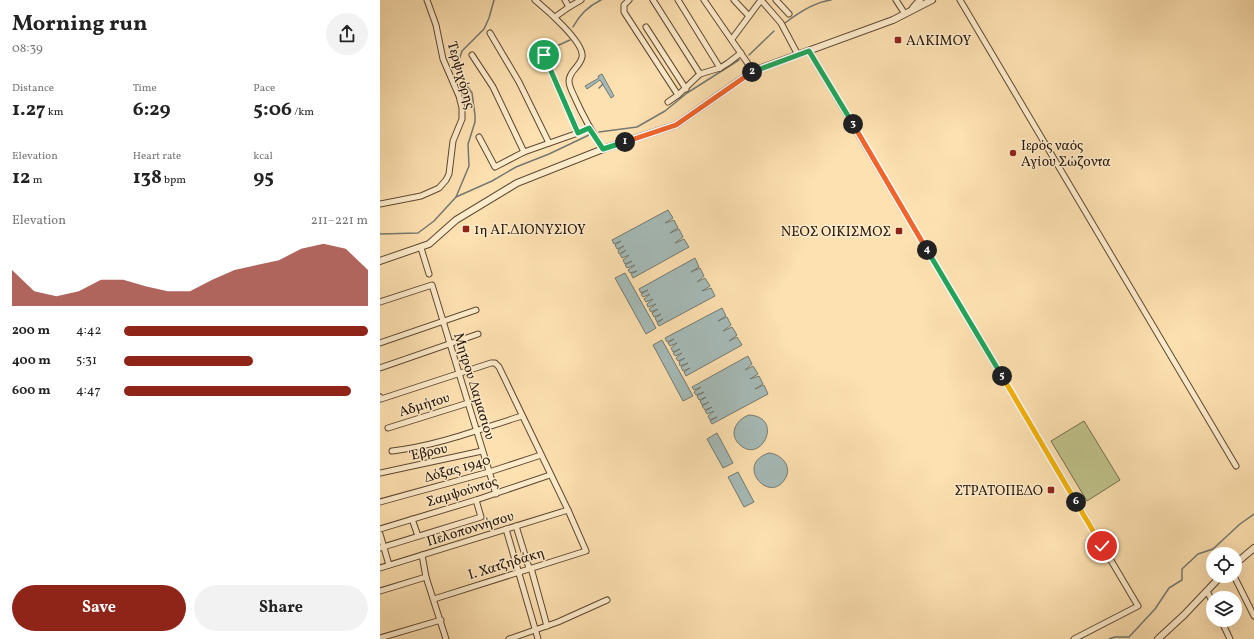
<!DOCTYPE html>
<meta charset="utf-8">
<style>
:root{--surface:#fff;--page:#f2f2f2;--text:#222;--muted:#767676;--accent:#8f2418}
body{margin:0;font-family:Vollkorn,serif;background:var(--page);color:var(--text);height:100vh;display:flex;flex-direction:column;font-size:15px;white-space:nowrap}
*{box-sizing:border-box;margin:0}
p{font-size:13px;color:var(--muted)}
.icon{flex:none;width:22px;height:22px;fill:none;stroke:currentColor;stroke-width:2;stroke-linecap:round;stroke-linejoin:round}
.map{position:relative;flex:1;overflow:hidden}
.side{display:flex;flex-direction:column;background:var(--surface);width:380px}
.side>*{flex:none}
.buttons{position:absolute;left:826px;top:547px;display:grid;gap:8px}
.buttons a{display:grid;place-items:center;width:36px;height:36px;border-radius:50%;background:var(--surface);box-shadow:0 4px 16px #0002;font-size:20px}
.pin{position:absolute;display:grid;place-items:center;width:34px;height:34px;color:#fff;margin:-17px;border:2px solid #fff;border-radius:50%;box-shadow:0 1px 4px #0007}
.km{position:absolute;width:20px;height:20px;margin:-10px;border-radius:50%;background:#222;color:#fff;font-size:11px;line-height:20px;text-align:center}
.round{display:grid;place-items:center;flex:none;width:42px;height:42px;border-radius:21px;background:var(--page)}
.overview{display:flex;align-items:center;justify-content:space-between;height:68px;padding:0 12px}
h1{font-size:22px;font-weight:700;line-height:30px}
.figures{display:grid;grid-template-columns:repeat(3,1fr);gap:6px;height:68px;padding:4px 12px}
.figures div{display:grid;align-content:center}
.figures b{font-size:20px;font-weight:700}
.figures small{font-size:11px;font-weight:400}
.figures p{font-size:11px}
.chart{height:112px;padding:8px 12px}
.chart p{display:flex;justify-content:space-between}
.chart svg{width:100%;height:72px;margin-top:4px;fill:var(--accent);opacity:.7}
.button{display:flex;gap:8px;margin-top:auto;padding:8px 12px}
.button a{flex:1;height:46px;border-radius:24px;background:var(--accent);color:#fff;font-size:16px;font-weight:700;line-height:46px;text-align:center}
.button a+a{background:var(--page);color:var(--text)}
ul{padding:0 12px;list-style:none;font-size:13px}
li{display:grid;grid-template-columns:64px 48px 1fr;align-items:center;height:30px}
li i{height:10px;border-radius:5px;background:var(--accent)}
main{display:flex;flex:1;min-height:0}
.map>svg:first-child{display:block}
</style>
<main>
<section class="side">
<div class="overview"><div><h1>Morning run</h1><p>08:39</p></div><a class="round"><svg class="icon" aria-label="share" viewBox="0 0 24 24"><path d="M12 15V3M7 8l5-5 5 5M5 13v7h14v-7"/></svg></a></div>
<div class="figures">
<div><p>Distance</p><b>1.27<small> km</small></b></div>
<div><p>Time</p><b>6:29</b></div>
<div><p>Pace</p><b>5:06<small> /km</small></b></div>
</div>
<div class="figures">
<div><p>Elevation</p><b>12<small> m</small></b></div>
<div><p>Heart rate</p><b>138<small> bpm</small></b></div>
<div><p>kcal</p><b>95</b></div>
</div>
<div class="chart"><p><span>Elevation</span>211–221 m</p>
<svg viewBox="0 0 160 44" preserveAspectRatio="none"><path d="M0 44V22L10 35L20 38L30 35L40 28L50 28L60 32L70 35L80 35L90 28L100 22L110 19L120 16L130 9L140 6L150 9L160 22V44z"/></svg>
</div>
<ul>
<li><b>200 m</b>4:42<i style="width:100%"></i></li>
<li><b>400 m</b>5:31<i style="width:53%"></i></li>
<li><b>600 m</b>4:47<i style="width:93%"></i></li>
</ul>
<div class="button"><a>Save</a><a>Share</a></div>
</section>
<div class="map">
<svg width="874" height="639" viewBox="0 0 874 639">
<rect width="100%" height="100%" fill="#fee1b1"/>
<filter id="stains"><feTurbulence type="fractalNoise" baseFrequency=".005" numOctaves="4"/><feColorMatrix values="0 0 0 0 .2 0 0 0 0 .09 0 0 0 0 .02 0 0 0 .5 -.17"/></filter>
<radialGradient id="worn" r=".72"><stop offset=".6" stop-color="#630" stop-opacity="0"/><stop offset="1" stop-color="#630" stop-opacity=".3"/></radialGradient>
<path fill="#c0c38c" stroke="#746c4a" d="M704 421 740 480 707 501 671 441Z"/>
<g fill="#a5bbb8" stroke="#737972">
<path d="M222 74 234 96 231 98 220 80 207 89 205 86 219 78 218 76Z"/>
<path d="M288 210 293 218 285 223 294 220 298 228 290 233 299 229 303 237 295 243 304 239 309 247 253 278 251 274 257 271 250 273 248 270 255 265 247 268 245 265 252 261 245 264 243 260 249 255 242 258 240 255 246 250 239 254 238 250 244 246 237 249 235 245 241 241 234 244 232 240Z"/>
<path d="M315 258 319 267 311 272 320 268 324 276 317 282 325 278 330 286 322 291 331 288 335 296 279 326 277 323 283 319 277 322 275 318 281 314 274 317 272 313 278 309 271 312 269 309 276 304 268 307 267 304 273 299 266 302 264 299 270 294 263 297 261 294 268 290 261 293 259 289Z"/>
<path d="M245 273 276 328 266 334 235 278Z"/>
<path d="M342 308 346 316 338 321 347 317 351 325 343 331 352 327 357 335 349 341 357 337 362 345 306 376 304 372 310 368 303 371 301 367 308 363 300 366 299 362 305 358 298 361 296 358 302 353 295 356 293 353 300 349 293 352 291 348 297 343 290 346 288 343 294 339 287 342 285 338Z"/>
<path d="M282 340 313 396 303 401 273 345Z"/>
<path d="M368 356 372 364 365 370 373 366 378 374 370 379 379 376 383 384 375 389 384 385 388 394 332 424 330 421 337 417 330 420 328 416 334 411 327 414 325 411 332 407 325 410 322 406 329 402 322 405 320 401 326 397 319 400 317 396 324 392 316 395 314 392 321 387 314 390 312 387Z"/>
<path d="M369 415C405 417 381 466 359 444 348 433 357 419 369 415Z"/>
<path d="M337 433 353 463 343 468 327 439Z"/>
<path d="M389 453C401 454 413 466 405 479 389 505 354 464 389 453Z"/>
<path d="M358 472 374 502 364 507 348 477Z"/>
</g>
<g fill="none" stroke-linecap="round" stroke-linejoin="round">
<g stroke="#737972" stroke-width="1.5">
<path d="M405 23C418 13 435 2 451 0"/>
<path d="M193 27C200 14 208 6 221 0"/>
<path d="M369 55 394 31"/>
<path d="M148 59 190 40"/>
<path d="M219 88 223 84"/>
<path d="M219 132 257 127 285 111 307 93 359 60"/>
<path d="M76 197 89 166 88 144 95 122V115L92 93 84 82 78 63 82 51 104 29 109 18 114 0"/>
<path d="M0 234 38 233 54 221 76 197 112 181 136 167 169 154 209 135"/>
<path d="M729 639 735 637H749L775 609 789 588 802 580V569L818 554 833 549 860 524 874 514"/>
</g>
<g stroke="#5d4933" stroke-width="7">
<g id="minor">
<path d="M155 0C166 9 205 43 202 57 200 67 189 71 189 81 189 87 193 93 195 98 203 116 212 132 223 149"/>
<path d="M185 0 189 7"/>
<path d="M249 0 244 5V12L298 95"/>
<path d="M273 0 320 74"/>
<path d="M298 0 340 68 348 63 361 53"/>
<path d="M324 0 373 71"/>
<path d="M354 0 368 15"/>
<path d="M381 0 401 23 418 55"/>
<path d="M396 0 409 14"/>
<path d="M516 0 525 14"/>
<path d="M580 0 856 466"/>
<path d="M175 17 189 7 201 0"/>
<path d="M266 27 306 89"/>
<path d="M110 33 139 82 169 143"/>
<path d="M352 39 381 0"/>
<path d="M429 51 758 606 694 639"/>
<path d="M92 55 113 87 144 152"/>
<path d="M164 55 198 133"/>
<path d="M288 102 298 95 320 74 340 68"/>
<path d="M99 137 115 167 144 152 198 133 209 128"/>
<path d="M0 204 41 196 59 188 66 180 69 174 73 141 82 119V108L79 96 63 59 56 25 47 0"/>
<path d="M41 248 49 274"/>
<path d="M0 302 52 285 116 494"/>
<path d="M0 343 96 310"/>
<path d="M0 368 98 334"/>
<path d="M0 397 1 399 111 363H115L119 367 188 510 206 551 54 599"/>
<path d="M8 428 88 403"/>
<path d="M12 451C57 446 100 429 142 416"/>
<path d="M0 473 102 451"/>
<path d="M0 502 109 472 161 455"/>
<path d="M32 519 38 536"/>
<path d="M136 526 149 568"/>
<path d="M0 529 96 500 170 475"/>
<path d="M126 529 158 639"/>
<path d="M0 534 9 565"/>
<path d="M0 548 101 517 96 500"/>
<path d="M42 555 46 577 66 639"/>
<path d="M0 568 188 510"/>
<path d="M151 568 167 626"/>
<path d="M854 576 874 616"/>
<path d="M0 591 46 577"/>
<path d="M827 591 833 603"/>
<path d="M841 620 850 639"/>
<path d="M0 638 61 620"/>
<path d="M129 639 178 622 227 600"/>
</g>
</g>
<g stroke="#5d4933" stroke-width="8">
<g id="tertiary">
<path d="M533 8 540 0"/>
<path d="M0 261 49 244 76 220 137 183 223 149 296 125 373 71 513 20 552 0"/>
<path d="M855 564 874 548"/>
<path d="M778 639 804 615 841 576"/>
</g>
</g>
<use href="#minor" stroke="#feeccc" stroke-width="5"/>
<use href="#tertiary" stroke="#feeccc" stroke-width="6"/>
</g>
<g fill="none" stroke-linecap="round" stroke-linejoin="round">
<g stroke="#fff" stroke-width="8">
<path id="split-1" d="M164 55 198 133 209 128 223 149 245 142"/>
</g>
<g stroke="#fff" stroke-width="8">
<path id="split-2" d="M245 142 296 125 372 72"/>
</g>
<g stroke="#fff" stroke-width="8">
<path id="split-3" d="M372 72 429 51 473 124"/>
</g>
<g stroke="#fff" stroke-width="8">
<path id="split-4" d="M473 124 547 250"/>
</g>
<g stroke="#fff" stroke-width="8">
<path id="split-5" d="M547 250 622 376"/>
</g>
<g stroke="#fff" stroke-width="8">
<path id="split-6" d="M622 376 696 502"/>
</g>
<g stroke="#fff" stroke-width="8">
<path id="split-7" d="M696 502 722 546"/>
</g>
<use href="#split-1" stroke="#22a559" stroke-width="5"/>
<use href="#split-2" stroke="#f0652b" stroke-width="5"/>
<use href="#split-3" stroke="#22a559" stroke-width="5"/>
<use href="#split-4" stroke="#f0652b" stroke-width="5"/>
<use href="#split-5" stroke="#22a559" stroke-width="5"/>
<use href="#split-6" stroke="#f5b400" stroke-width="5"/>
<use href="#split-7" stroke="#f5b400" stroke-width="5"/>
</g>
<g fill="#8f2418" stroke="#feeccc" stroke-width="1.5">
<rect x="514" y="36" width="8" height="8" rx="2"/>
<circle cx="633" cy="153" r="4"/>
<rect x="82" y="225" width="8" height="8" rx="2"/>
<rect x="515" y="227" width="8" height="8" rx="2"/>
<rect x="667" y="486" width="8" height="8" rx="2"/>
</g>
<g text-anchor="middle" stroke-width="3" stroke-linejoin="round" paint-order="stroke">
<g font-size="14" fill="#271609" stroke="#feeccc" text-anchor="start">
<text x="526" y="45">ΑΛΚΙΜΟΥ</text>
<text x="641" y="150">Ιερός ναός<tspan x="641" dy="16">Αγίου Σώζοντα</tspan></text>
<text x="94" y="234">1η ΑΓ.ΔΙΟΝΥΣΙΟΥ</text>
<text x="511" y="236" text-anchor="end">ΝΕΟΣ ΟΙΚΙΣΜΟΣ</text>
<text x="663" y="495" text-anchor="end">ΣΤΡΑΤΟΠΕΔΟ</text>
</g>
<g font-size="14" fill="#271609" stroke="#feeccc">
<text transform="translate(82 75) rotate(74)" y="5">Τερψιχόρης</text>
<text transform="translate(95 386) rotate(73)" y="5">Μητρου Δαμασιου</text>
<text transform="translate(44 404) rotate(-17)" y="5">Αδμήτου</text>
<text transform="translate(49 451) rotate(-12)" y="5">Έβρου</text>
<text transform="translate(77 468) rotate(-16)" y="5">Δόξας 1940</text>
<text transform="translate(82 491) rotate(-17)" y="5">Σαμψούντος</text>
<text transform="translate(90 528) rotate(-17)" y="5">Πελοποννήσου</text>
<text transform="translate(126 563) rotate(-17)" y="5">Ι. Χατζηδάκη</text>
</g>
</g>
<rect width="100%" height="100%" filter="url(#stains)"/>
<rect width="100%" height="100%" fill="url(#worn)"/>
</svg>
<div class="buttons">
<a><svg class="icon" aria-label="locate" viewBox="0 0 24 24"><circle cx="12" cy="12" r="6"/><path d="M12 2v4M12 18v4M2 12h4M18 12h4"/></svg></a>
<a><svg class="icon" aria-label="layers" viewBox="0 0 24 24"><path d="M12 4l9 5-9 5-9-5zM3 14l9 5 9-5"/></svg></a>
</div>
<div class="pin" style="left:164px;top:55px;background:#1e9e55"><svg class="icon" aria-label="arrive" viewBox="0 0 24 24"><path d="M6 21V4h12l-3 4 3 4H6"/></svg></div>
<div class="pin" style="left:722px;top:546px;background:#d93025"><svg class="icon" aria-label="check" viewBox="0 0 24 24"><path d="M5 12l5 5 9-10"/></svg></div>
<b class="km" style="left:245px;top:142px">1</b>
<b class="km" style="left:372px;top:72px">2</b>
<b class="km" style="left:473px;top:124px">3</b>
<b class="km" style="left:547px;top:250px">4</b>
<b class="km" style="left:622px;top:376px">5</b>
<b class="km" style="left:696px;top:502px">6</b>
</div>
</main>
